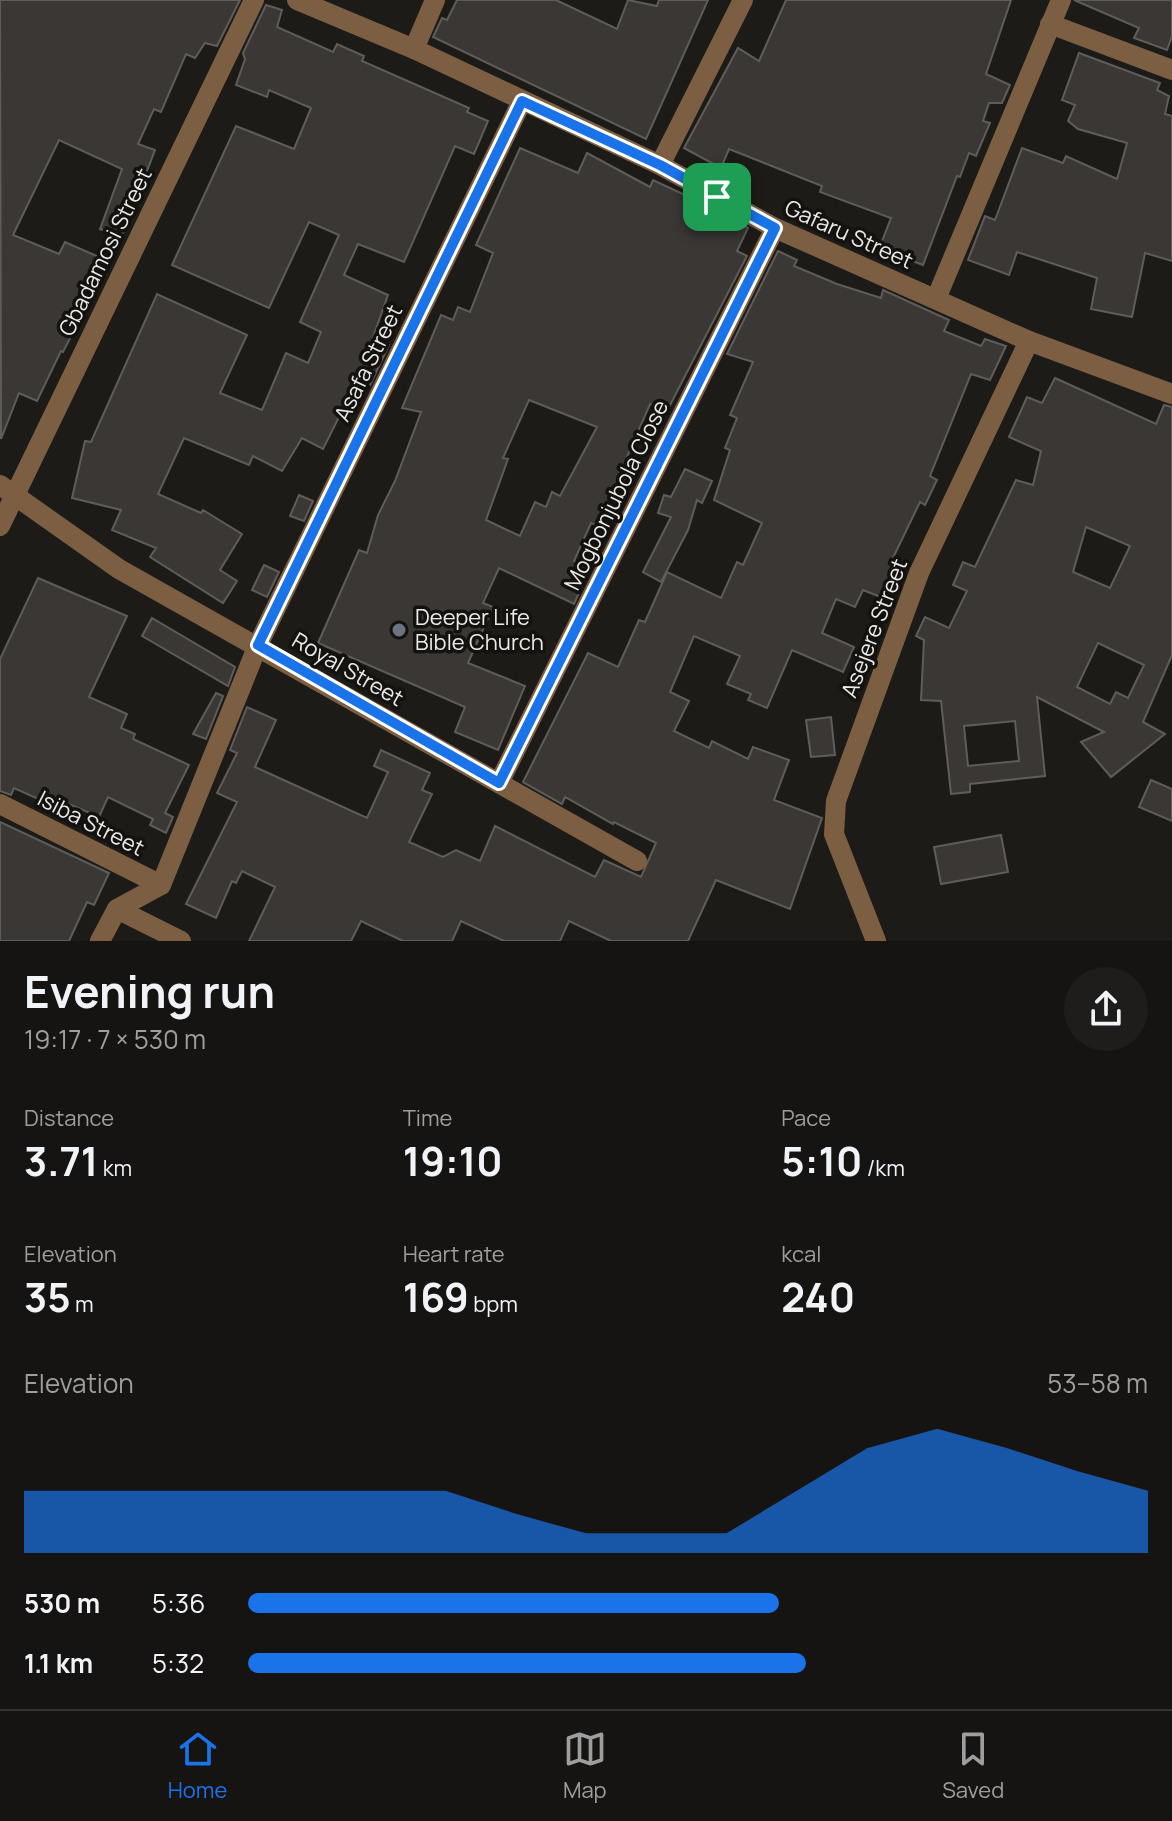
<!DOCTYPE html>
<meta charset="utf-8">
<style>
:root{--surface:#161412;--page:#1f1d1b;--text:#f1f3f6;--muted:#9e9e9f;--line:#353332;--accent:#1a73e8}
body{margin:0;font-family:Manrope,sans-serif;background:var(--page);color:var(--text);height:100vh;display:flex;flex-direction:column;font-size:30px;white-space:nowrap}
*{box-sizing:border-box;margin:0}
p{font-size:26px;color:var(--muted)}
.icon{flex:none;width:44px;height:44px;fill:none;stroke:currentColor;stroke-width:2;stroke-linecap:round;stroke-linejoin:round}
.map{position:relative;height:941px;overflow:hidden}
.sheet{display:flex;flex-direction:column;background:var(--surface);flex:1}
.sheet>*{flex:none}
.pin{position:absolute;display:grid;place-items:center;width:68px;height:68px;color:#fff;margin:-34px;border-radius:16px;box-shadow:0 4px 12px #0006}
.round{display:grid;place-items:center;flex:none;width:84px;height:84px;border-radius:42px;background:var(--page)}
.overview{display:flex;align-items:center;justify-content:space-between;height:136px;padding:0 24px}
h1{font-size:44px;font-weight:700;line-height:60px}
.figures{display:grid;grid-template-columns:repeat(3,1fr);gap:12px;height:136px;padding:8px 24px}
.figures div{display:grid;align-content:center}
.figures b{font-size:40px;font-weight:700}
.figures small{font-size:22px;font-weight:400}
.figures p{font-size:22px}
.chart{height:224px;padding:16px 24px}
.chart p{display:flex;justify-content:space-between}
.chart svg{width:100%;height:144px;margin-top:8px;fill:var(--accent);opacity:.7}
ul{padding:0 24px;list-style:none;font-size:26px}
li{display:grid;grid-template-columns:128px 96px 1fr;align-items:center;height:60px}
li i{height:20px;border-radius:10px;background:var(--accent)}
.tab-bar{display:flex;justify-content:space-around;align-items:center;height:112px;border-top:2px solid var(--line);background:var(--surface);font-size:22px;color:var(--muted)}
.tab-bar a{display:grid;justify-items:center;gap:4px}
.tab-bar .on{color:var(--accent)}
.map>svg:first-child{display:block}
</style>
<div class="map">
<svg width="1172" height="941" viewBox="0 0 1172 941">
<rect width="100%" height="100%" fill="#1d1b18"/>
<g fill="#3a3735" stroke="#5f5d5a" stroke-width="2" fill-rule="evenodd">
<path d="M0 0H240L217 46 205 43 195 58 186 54 161 112 154 109 138 144 155 150 122 236 100 229 122 169 59 140 13 235 59 254 65 242 99 257 83 294 91 298 63 352 61 351 37 401 19 393 1 439Z"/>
<path d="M457 0H556L617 29 628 0 657 6 659 0H708L646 139 433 37 442 18 447 20Z"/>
<path d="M786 0H1011L986 74 1010 85 1002 103H989L983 121 990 123 976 156 969 153 960 177 957 176 923 265 879 249 891 218 820 192 822 186 729 149 721 168 684 148 738 48 759 61Z"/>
<path d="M1074 0H1172V36L1167 50 1134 38 1139 28Z"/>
<path d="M266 5 282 10 277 27 333 52 337 44 364 56 362 61 469 108 467 112 488 121 474 154 455 146 404 262 358 244 344 275 388 295 373 337 389 345 370 385 360 382 353 396 350 395 323 449 302 438 282 471 253 456 249 465 184 438 158 494 201 513 203 510 242 534 220 570 237 581 223 603 150 557 156 548 112 530 121 510 72 498 85 441 91 442 157 294 247 335 220 393 262 410 286 353 308 363 321 332 300 322 339 235 309 222 269 308 172 265 236 126 294 149 311 108 269 90 267 97 236 85 245 59 243 53Z"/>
<path d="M1079 53 1160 83 1157 90 1169 96 1165 114 1172 116V261L1145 253 1132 317 1091 309 1097 278 1017 252 1009 275 968 260 985 216 995 220 1022 148 1063 163 1066 156 1117 179 1127 143 1078 129 1068 121 1075 105 1062 100Z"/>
<path d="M520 148 578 173 587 153 650 187 653 180 685 195 748 228 737 251 747 256 667 411 650 404 627 457 634 461 611 505 615 507 605 529 591 523 574 561 590 568 574 604 499 568 483 603 493 607 468 663 525 686 498 750 455 732 465 707 318 643 359 550 367 553 378 515 395 481 421 412 402 408 441 315 453 320 458 307 470 312 493 253 476 245ZM529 400 597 427 560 496 552 492 546 507 535 502 520 536 486 520 508 459 503 458Z"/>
<path d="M778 251 797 260 794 266 837 284 881 298 883 290 949 320 944 331 981 346 985 339 1006 346 990 380 971 374 930 476 937 480 925 505 920 502 891 562 896 564 883 598 863 590 855 607 836 599 822 633 854 647 843 672 792 650 767 708 748 700 751 694 727 684 740 656 694 636 670 692 689 701 674 731 709 748 712 741 748 759 753 747 789 760 774 800 822 818 790 909 716 880 688 941H611L569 921 560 941H504L461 921 452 941H403L361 921 351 941H249L275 887 242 871 236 883 232 881 216 918 186 904 237 802 217 793 237 753 230 750 247 707 276 720 255 767 367 818 388 772 374 766 381 750 430 773 422 790 432 794 409 842 443 857 456 850 480 861 495 826 595 877 604 860 641 877 656 843 614 822 613 824 565 797 562 804 523 782 588 653 618 667 639 620 645 622 667 572 721 598 737 562 743 565 762 523 714 500 730 450 725 448 737 418 730 415 753 362 727 354Z"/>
<path d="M1055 378 1156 424 1164 405 1172 407V655L1143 722 1165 734 1111 777 1081 742 1104 732 1037 697 1045 776 970 784V792L951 794 941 701 921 700 924 640 916 636 925 617 949 628 967 591 953 585 963 562 975 567 1016 480 1033 485 1041 451 1009 437 1027 397 1042 403ZM1086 527 1130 546 1110 588 1073 572ZM1098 643 1144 665 1128 698 1116 692 1110 704 1077 687ZM1015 721 1019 761 968 766 964 726Z"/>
<path d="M685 469 712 481 702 503 697 500 688 530 661 582 643 572 671 517 658 513 664 495 671 497Z"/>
<path d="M299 495 313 501 304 521 290 516Z"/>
<path d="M264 565 279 572 267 597 252 590Z"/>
<path d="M38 578 127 616 89 697 127 714 121 728 135 734 133 739 189 765 165 813 173 817 166 833 150 825 153 819 108 797 99 817 48 795 45 802 14 788 11 795 0 791V659Z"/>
<path d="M152 618 235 667 228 686 142 636Z"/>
<path d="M216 693 223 696 206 739 193 734Z"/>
<path d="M831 717 835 755 811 757 806 720Z"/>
<path d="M1151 780 1172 789V821L1139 807Z"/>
<path d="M0 822 109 873 94 905 87 902 69 941H0Z"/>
<path d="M1001 835 1008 872 941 884 934 847Z"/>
</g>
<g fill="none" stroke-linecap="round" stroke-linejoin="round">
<g stroke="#7c5f43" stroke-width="20">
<path d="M297 0 414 49 660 165 775 228 1029 341 1172 394"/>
<path d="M1050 24 1172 70"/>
<path d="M414 49 435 0"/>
<path d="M660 165 743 0"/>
<path d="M936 299 1061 0"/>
<path d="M0 485 119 569 637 861"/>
<path d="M0 526 254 0"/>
<path d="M499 783 775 228"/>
<path d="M0 804 161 885"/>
<path d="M117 909 181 941"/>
<path d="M100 941 117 909 161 885 258 645 522 101"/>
<path d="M876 941 834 834 836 801 919 573 1029 341"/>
</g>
</g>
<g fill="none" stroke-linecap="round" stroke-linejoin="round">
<g stroke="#fff" stroke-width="16">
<path id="route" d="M522 101 660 165 775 228 499 783 258 645Z"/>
</g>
<use href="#route" stroke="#1a73e8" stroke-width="10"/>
</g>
<circle fill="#6b7280" stroke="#14120f" stroke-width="3" cx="399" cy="630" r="8"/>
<g text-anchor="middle" stroke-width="7" stroke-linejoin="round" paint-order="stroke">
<g font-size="22" fill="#eceae9" stroke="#14120f">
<text transform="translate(849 234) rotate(24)" y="8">Gafaru Street</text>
<text transform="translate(105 252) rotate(-64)" y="8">Gbadamosi Street</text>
<text transform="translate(368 363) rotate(-64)" y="8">Asafa Street</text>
<text transform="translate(616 495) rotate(-64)" y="8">Mogbonjubola Close</text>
<text transform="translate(874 628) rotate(-69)" y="8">Asejere Street</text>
<text transform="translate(348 669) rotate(30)" y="8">Royal Street</text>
<text transform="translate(91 823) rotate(27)" y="8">Isiba Street</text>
</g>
<g font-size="22" fill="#eceae9" stroke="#14120f" text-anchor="start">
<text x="415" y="625">Deeper Life<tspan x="415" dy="25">Bible Church</tspan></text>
</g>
</g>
</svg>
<div class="pin" style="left:717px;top:197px;background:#1e9e55"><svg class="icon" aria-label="arrive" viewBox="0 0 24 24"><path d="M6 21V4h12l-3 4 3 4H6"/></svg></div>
</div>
<section class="sheet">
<div class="overview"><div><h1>Evening run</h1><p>19:17 · 7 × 530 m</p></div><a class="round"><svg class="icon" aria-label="share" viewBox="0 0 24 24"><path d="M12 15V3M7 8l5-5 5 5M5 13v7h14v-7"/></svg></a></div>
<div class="figures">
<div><p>Distance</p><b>3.71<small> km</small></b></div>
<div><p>Time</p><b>19:10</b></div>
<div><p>Pace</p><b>5:10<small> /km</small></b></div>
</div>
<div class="figures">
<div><p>Elevation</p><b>35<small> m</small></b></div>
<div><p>Heart rate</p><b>169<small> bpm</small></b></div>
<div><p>kcal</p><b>240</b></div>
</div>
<div class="chart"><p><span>Elevation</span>53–58 m</p>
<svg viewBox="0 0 160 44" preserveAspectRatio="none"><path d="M0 44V25L10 25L20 25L30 25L40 25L50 25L60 25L70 32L80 38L90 38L100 38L110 25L120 12L130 6L140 12L150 19L160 25V44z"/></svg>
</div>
<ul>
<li><b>530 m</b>5:36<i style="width:59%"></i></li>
<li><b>1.1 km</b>5:32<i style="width:62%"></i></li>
</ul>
</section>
<nav class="tab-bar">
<a class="on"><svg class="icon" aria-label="home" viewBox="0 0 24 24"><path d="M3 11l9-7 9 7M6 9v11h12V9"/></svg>Home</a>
<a><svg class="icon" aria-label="map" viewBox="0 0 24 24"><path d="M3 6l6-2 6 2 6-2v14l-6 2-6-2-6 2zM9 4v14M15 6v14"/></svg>Map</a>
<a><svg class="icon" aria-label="saved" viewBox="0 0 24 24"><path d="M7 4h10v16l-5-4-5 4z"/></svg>Saved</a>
</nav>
